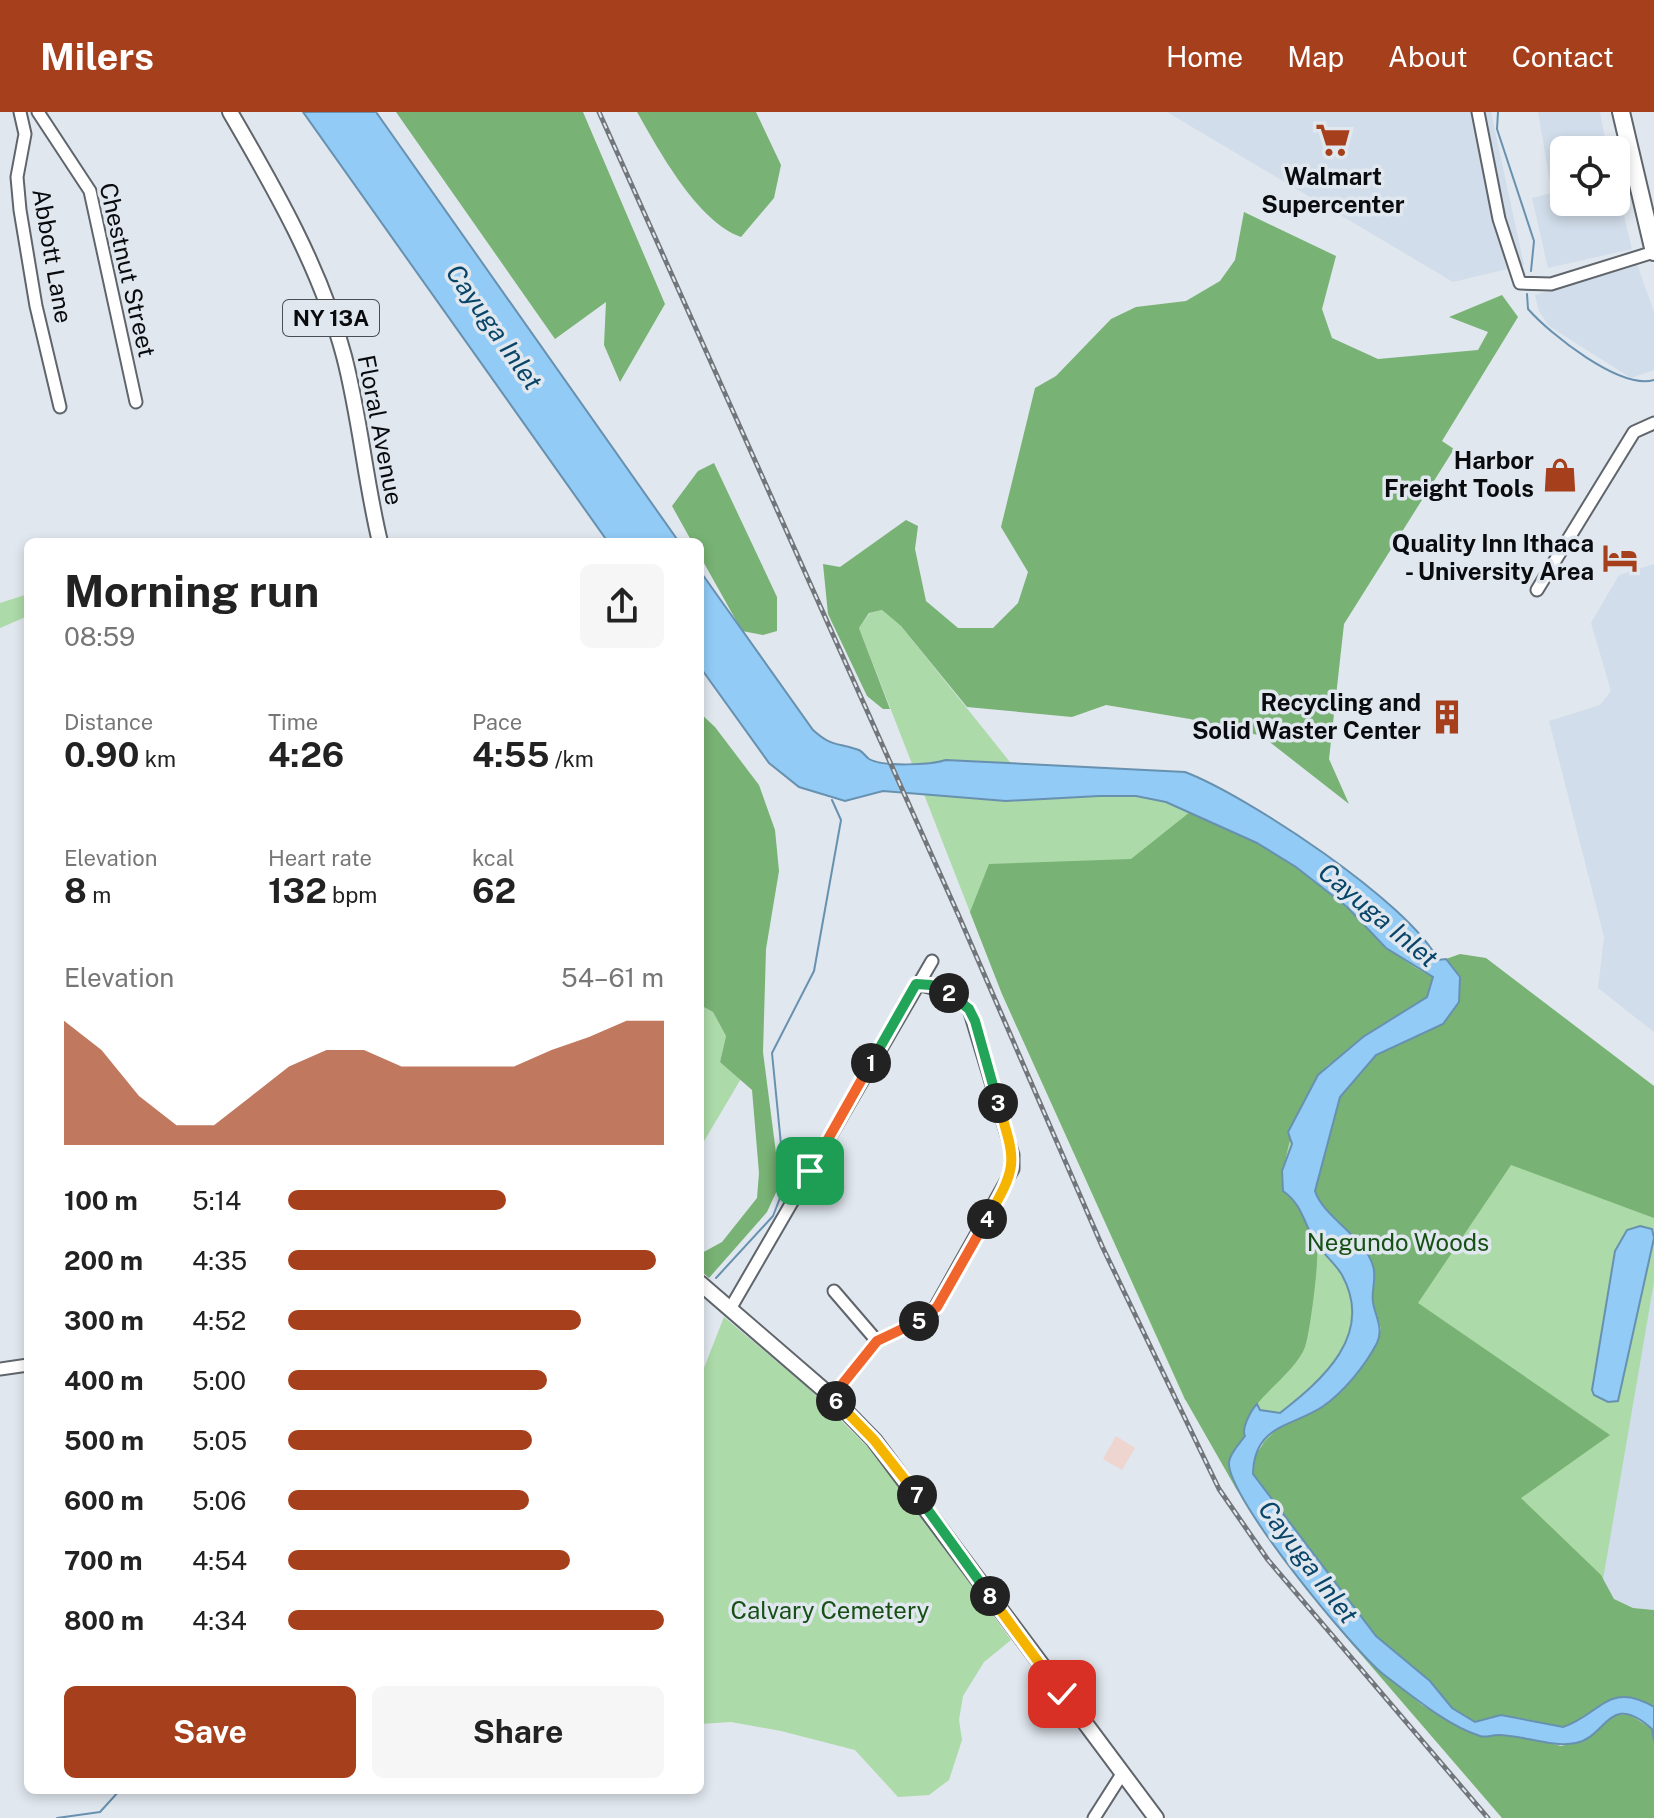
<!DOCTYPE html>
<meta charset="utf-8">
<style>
:root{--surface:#fff;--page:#f6f6f6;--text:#222;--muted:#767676;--accent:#a63f1b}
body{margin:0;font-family:"Public Sans",sans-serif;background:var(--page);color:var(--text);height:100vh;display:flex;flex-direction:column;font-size:30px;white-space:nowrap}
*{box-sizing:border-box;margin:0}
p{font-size:26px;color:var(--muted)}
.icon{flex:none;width:44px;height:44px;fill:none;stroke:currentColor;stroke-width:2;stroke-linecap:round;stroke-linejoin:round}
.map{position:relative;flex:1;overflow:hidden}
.sheet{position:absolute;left:24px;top:426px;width:680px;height:1256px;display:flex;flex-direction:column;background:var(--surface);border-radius:12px;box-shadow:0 4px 12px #0003}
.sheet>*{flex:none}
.buttons{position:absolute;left:1550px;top:24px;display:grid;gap:16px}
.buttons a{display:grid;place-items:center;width:80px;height:80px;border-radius:12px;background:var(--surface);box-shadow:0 4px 12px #0003;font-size:40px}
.pin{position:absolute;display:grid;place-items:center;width:68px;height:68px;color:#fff;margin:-34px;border-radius:16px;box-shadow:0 4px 12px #0006}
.km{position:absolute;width:40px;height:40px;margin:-20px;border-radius:50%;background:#222;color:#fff;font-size:22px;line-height:40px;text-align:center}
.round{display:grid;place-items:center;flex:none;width:84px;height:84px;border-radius:12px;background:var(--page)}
.summary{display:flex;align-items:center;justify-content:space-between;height:136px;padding:0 40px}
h1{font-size:44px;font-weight:700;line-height:60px}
.stats{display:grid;grid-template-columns:repeat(3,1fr);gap:12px;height:136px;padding:8px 40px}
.stats div{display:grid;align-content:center}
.stats b{font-size:34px;font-weight:700}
.stats small{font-size:22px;font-weight:400}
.stats p{font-size:22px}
.chart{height:224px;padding:16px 40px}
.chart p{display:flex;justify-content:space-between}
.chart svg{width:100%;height:144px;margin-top:8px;fill:var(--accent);opacity:.7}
.cta{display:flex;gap:16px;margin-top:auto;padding:16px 40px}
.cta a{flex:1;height:92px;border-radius:12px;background:var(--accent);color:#fff;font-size:32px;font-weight:700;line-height:92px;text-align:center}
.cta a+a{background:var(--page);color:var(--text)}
ul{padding:0 40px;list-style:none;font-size:26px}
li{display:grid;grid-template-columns:128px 96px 1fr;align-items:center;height:60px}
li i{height:20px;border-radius:10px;background:var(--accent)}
header{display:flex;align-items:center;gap:48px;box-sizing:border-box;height:112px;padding:0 40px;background:var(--accent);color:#fff}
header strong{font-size:38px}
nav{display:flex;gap:44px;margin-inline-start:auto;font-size:28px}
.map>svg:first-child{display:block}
</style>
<header>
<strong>Milers</strong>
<nav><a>Home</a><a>Map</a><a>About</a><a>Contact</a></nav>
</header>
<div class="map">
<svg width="1654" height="1706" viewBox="0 0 1654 1706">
<rect width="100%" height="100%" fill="#e0e7ee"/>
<g fill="#d1ddea">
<path d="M1167 0H1491L1524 153 1453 170Z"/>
<path d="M1538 0H1600L1607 38H1564V90H1616V71L1632 137 1548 156 1532 86 1552 81Z"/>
<path d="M1637 152 1654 200V258L1631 266 1549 214 1539 199 1535 183Z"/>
<path d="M1654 452V920L1598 876 1604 825 1549 609 1600 593 1611 579 1591 511 1619 463Z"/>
<path d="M1654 1170V1498L1633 1496 1614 1487 1601 1463Z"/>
</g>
<path fill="#efd5cf" d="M1116 1324 1135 1336 1122 1358 1103 1347Z"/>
<g fill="#acdaa8">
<path d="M28 482V504L0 516V491Z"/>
<path d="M882 498 901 514 1026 670 1174 673 1419 842 1654 982V1170L1594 1520 1185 1288 1002 882 859 516 870 501Z"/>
<path d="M700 893 713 900 726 924 720 950 742 965 700 1036Z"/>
<path d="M724 1205 807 1275 875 1342 1011 1528 984 1550 963 1584 959 1608 962 1628 949 1668 929 1683 898 1685 855 1638 781 1619 731 1610 700 1612V1266Z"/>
</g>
<g fill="#78b274">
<path d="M396 0H583L665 192 620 270 604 233 606 190 555 227Z"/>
<path d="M637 0H756L781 53 774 86 741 125C697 109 660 40 637 0Z"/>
<path d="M1244 100 1336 144 1322 197 1332 226 1378 247 1478 238 1488 220 1449 205 1502 183 1518 205 1442 329 1454 337 1344 512 1329 647 1349 692 1262 624 1190 607 1106 593 1072 605 967 595 901 514 882 498 869 501 859 516 890 597H883L867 584 828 502 823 452 840 455 906 408 918 414 915 437 926 489 958 516H993L1018 491 1028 460 1001 415 1035 276 1056 264 1111 207 1136 195 1186 189 1220 169 1235 148Z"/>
<path d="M714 351 777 485V519L763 523 742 519 700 444V430H692L672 394 698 359Z"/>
<path d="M700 601 715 615 759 673 775 718 779 759 766 837 763 940 780 1072 767 1100 709 1166 700 1158V1142L722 1130 757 1086 759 1061 752 978 720 950 726 924 713 900 700 893Z"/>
<path d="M1190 700C1234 719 1282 740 1319 771 1358 803 1387 844 1433 865L1427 885 1328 953C1302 980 1281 1043 1283 1079 1295 1087 1316 1122 1317 1136 1319 1150 1310 1221 1305 1235 1294 1265 1239 1294 1245 1324L1229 1348 1238 1380 1185 1287 1002 882 970 800 989 752 1131 747Z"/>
<path d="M1460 842 1486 846 1654 974V1106L1511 1053 1418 1191 1610 1323 1521 1386 1601 1463 1614 1487 1633 1496 1654 1498V1595L1647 1591 1563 1615 1516 1605 1475 1610 1452 1596 1430 1569 1376 1524 1253 1362 1254 1345 1265 1329 1282 1312 1321 1295 1345 1275 1378 1229 1381 1216 1372 1187 1374 1161 1353 1123 1318 1090 1315 1079 1340 985 1376 943 1443 912 1459 890 1460 865 1446 847Z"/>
<path d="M1344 1516 1367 1547 1422 1593 1477 1623 1524 1624 1561 1634 1583 1629 1614 1603 1629 1602 1652 1617 1654 1629V1706H1502L1340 1518Z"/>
</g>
<g fill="#91cbf6" stroke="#6891b0" stroke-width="2">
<path d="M303 0H376L679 430H608Z"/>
<path d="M700 459 813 618C833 636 837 630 859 638 863 640 865 644 869 647 883 655 930 653 946 648L1185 660C1246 683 1410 791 1438 848L1446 847 1460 865 1459 890 1443 912 1376 943 1340 985 1315 1079C1323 1105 1365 1125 1373 1154 1377 1166 1371 1179 1373 1190 1375 1204 1384 1216 1377 1231 1365 1254 1343 1281 1322 1295 1291 1315 1254 1313 1253 1362L1376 1524 1430 1569 1452 1596 1475 1610 1501 1603 1563 1615C1600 1603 1608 1568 1654 1595V1629L1652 1617C1609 1578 1607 1625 1576 1631 1551 1636 1524 1623 1498 1623 1491 1623 1486 1626 1480 1624 1446 1613 1411 1583 1383 1562 1355 1540 1226 1385 1229 1350 1230 1341 1239 1332 1245 1324 1241 1317 1251 1298 1257 1292L1260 1298 1280 1301C1322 1268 1375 1223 1342 1163 1335 1151 1323 1142 1315 1130 1304 1111 1302 1092 1283 1079L1282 1059 1292 1032 1288 1020 1318 963 1363 925 1427 885 1433 865 1386 836 1347 795 1296 755 1257 731 1166 690 1136 684H1099L1006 689 883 679 845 689 799 675 769 651 700 555Z"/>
<path d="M1640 1114 1652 1117 1654 1126 1618 1289 1608 1290 1594 1283 1592 1278 1615 1139 1627 1118Z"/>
</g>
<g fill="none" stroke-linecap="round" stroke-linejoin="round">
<g stroke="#6891b0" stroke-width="2">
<path d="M1498 0 1497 17 1534 129 1531 159"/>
<path d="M1527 182 1528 197C1550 222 1620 278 1654 268"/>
<path d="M716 1166 773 1104 785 1073 772 941 814 859 841 708 832 688"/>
<path d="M57 1706 100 1700 120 1678"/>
</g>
<g stroke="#5f656b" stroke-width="15">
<g id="minor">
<path d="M20 0 25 22 17 65 20 98 36 194 60 295"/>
<path d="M38 0 90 79 136 290"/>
<path d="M1478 0 1499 107 1520 171 1551 172 1654 140"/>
<path d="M1537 478 1634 320 1654 311"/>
<path d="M834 1179 877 1229"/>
<path d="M730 1197 932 849"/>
<path d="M0 1257 28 1253"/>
<path d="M832 1285 877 1229 931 1203 1013 1057V1043L969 897 945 879 916 872"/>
<path d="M1094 1706 1122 1662"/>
</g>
</g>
<g stroke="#5f656b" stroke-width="18">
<g id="major">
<path d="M230 0C275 77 321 157 344 244 360 305 365 368 380 430"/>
<path d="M700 1171 832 1285 874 1328 1156 1706"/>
</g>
</g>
<g stroke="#5f656b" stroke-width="20">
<path id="highway" d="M1621 0 1654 140"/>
</g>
<use href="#minor" stroke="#fff" stroke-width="11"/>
<use href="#major" stroke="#fff" stroke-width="14"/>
<use href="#highway" stroke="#fff" stroke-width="16"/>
<g stroke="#72767b" stroke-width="5">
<path id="rail" d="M599 0 958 802 1102 1134 1219 1377 1268 1448 1488 1706"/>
</g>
<use href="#rail" stroke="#e0e7ee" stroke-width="2" stroke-dasharray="6" stroke-linecap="butt"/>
</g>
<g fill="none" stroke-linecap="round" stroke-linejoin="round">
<g stroke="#fff" stroke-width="16">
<path id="split-1" d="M810 1059 871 951"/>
</g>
<g stroke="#fff" stroke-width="16">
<path id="split-2" d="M871 951 916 872 931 873 949 881"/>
</g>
<g stroke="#fff" stroke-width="16">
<path id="split-3" d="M949 881 969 897 975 909 998 991"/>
</g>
<g stroke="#fff" stroke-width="16">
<path id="split-4" d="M987 1107C1019 1052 1016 1051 998 991"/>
</g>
<g stroke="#fff" stroke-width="16">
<path id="split-5" d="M919 1209 937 1195 987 1107"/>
</g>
<g stroke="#fff" stroke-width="16">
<path id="split-6" d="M836 1289 832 1285 877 1229 919 1209"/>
</g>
<g stroke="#fff" stroke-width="16">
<path id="split-7" d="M836 1289 874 1328 917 1383"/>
</g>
<g stroke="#fff" stroke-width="16">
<path id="split-8" d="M917 1383 990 1484"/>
</g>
<g stroke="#fff" stroke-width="16">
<path id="split-9" d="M990 1484 1062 1582"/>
</g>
<use href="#split-1" stroke="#f0652b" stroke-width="10"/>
<use href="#split-2" stroke="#22a559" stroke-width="10"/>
<use href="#split-3" stroke="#22a559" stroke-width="10"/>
<use href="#split-4" stroke="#f5b400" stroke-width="10"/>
<use href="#split-5" stroke="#f0652b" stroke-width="10"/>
<use href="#split-6" stroke="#f0652b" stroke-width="10"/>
<use href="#split-7" stroke="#f5b400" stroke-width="10"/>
<use href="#split-8" stroke="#22a559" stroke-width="10"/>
<use href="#split-9" stroke="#f5b400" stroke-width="10"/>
</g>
<defs>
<g id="supermarket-bare" transform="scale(2.76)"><path d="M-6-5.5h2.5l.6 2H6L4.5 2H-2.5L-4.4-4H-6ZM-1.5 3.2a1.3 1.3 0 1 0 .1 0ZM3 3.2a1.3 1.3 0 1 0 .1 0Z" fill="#a63f1b" stroke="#e0e7ee" stroke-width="2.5" paint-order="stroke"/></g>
<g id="shop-bare" transform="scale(2.76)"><path d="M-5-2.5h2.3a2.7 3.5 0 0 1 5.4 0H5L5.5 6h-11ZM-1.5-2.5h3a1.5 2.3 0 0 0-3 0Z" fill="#a63f1b" stroke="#e0e7ee" stroke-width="2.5" paint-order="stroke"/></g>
<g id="hotel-bare" transform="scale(2.76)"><path d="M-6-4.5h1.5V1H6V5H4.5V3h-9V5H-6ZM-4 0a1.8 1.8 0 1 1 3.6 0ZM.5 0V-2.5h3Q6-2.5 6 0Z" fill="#a63f1b" stroke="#e0e7ee" stroke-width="2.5" paint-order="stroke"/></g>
<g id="building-bare" transform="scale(2.76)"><path d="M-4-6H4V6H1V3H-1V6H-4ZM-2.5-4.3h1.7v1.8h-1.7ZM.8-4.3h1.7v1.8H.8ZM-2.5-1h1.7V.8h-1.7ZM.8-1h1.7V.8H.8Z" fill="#a63f1b" stroke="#e0e7ee" stroke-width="2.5" paint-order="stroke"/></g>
</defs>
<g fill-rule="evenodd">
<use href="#supermarket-bare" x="1333" y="28"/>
<use href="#shop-bare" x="1560" y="363"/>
<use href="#hotel-bare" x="1620" y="446"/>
<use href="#building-bare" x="1447" y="605"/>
</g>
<g text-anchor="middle" stroke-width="7" stroke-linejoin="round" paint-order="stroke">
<rect fill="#e0e7ee" stroke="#4a4d51" stroke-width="2" x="283" y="188" width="96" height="36" rx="6"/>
<g font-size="22" font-weight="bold" fill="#090b0e">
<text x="331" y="214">NY 13A</text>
</g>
<g font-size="24" font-weight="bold" fill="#090b0e" stroke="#e0e7ee" text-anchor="end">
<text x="1333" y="73" text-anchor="middle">Walmart<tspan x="1333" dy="28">Supercenter</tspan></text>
<text x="1534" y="357">Harbor<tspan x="1534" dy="28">Freight Tools</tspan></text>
<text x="1594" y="440">Quality Inn Ithaca<tspan x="1594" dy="28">- University Area</tspan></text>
<text x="1421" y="599">Recycling and<tspan x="1421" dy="28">Solid Waster Center</tspan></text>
</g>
<g font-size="24" fill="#090b0e" stroke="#e0e7ee">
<text transform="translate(52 144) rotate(80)" y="8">Abbott Lane</text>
<text transform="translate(127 158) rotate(77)" y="8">Chestnut Street</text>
<text transform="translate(380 318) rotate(79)" y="8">Floral Avenue</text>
</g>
<g font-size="24" fill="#165014" stroke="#e0e7ee">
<text x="1398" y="1139">Negundo Woods</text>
<text x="830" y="1507">Calvary Cemetery</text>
</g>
<g font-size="26" font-style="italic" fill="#084568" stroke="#e0e7ee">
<text transform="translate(494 215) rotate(55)" y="9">Cayuga Inlet</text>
<text transform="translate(1378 803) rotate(40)" y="9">Cayuga Inlet</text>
<text transform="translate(1308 1450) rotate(53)" y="9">Cayuga Inlet</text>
</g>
</g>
</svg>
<div class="buttons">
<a><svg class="icon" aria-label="locate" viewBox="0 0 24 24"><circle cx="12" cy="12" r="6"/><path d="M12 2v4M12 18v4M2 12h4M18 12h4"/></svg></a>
</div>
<div class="pin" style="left:810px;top:1059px;background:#1e9e55"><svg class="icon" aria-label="arrive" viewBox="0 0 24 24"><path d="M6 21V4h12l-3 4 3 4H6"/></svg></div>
<div class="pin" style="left:1062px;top:1582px;background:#d93025"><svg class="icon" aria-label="check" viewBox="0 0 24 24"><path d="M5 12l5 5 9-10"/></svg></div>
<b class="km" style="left:871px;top:951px">1</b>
<b class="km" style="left:949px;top:881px">2</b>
<b class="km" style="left:998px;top:991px">3</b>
<b class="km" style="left:987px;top:1107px">4</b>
<b class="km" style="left:919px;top:1209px">5</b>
<b class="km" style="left:836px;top:1289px">6</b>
<b class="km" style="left:917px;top:1383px">7</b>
<b class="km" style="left:990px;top:1484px">8</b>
<section class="sheet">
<div class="summary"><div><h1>Morning run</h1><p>08:59</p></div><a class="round"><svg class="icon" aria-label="share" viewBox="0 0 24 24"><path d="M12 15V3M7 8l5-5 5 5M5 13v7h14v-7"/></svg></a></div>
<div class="stats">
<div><p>Distance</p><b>0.90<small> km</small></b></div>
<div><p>Time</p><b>4:26</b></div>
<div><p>Pace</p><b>4:55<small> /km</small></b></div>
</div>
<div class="stats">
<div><p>Elevation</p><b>8<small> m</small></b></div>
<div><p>Heart rate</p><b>132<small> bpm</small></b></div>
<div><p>kcal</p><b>62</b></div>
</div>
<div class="chart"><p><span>Elevation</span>54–61 m</p>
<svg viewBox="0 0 160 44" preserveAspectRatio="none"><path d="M0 44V6L10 15L20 29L30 38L40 38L50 29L60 20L70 15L80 15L90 20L100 20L110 20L120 20L130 15L140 11L150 6L160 6V44z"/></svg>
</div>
<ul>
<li><b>100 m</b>5:14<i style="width:58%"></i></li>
<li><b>200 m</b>4:35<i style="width:98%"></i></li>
<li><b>300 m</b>4:52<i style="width:78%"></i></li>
<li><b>400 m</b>5:00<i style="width:69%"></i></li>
<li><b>500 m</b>5:05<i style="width:65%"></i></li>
<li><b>600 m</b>5:06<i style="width:64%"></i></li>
<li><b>700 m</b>4:54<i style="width:75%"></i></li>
<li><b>800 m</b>4:34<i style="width:100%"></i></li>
</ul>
<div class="cta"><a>Save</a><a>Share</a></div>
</section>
</div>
